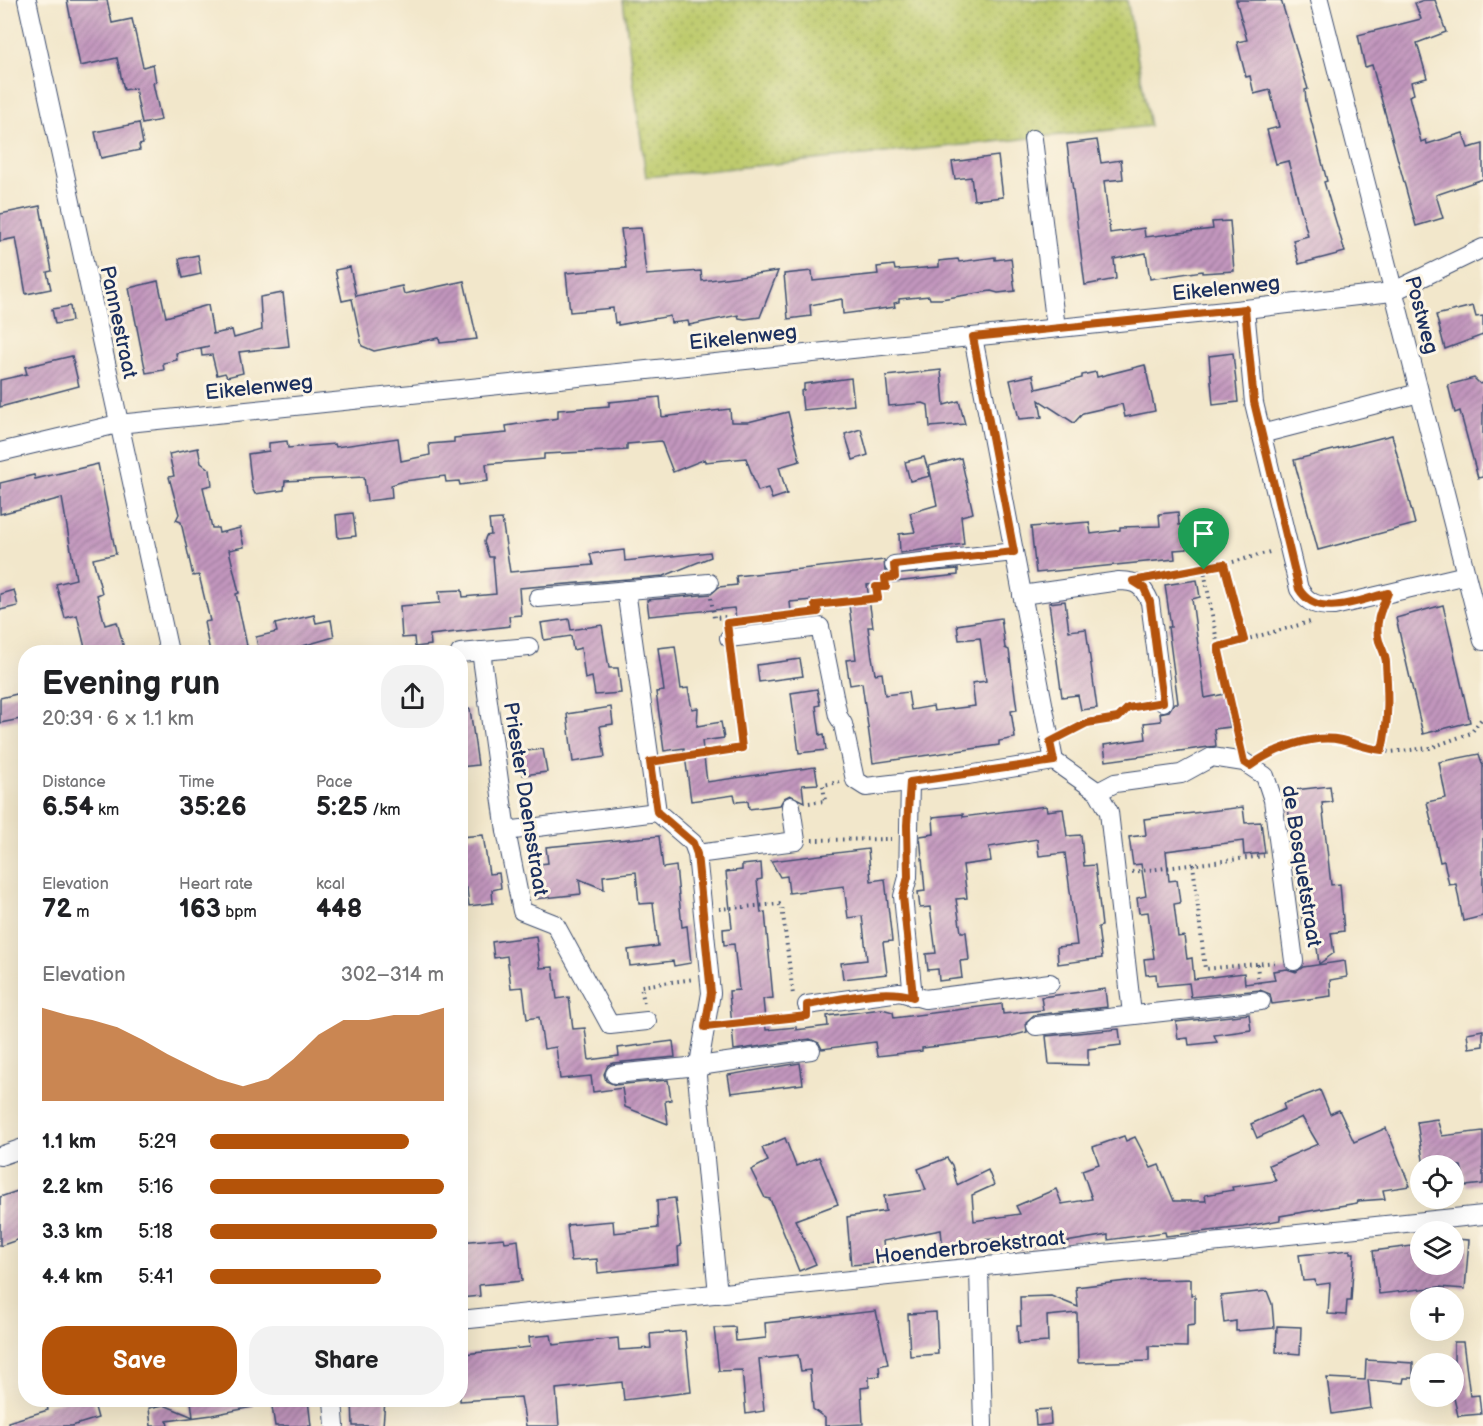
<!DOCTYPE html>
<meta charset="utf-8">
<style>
:root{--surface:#fff;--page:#f2f2f2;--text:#202124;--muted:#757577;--accent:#b45309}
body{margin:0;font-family:"Balsamiq Sans",sans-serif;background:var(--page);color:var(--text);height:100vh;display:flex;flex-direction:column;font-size:22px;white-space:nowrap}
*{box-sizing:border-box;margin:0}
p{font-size:20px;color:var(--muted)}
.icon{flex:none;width:33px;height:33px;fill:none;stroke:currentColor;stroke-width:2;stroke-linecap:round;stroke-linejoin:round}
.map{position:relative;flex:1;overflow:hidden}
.drawer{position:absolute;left:18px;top:645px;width:450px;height:762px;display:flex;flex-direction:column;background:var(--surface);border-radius:24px;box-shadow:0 6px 24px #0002}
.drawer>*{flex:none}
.fabs{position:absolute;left:1410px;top:1155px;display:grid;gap:12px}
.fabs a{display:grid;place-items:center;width:54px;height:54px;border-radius:50%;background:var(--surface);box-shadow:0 6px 24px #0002;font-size:30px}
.pin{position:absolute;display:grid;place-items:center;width:51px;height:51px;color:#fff;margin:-62px -26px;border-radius:50% 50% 50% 0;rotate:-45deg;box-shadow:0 0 6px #0007}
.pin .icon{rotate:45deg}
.round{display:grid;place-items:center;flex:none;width:63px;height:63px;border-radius:24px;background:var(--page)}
.summary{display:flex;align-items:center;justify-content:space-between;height:102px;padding:0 24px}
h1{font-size:33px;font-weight:700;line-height:45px}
.metrics{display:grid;grid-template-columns:repeat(3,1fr);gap:9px;height:102px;padding:6px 24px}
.metrics div{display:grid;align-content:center}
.metrics b{font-size:26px;font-weight:700}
.metrics small{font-size:16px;font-weight:400}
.metrics p{font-size:16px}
.chart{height:168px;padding:12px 24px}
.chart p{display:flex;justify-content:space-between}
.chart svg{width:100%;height:108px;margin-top:6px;fill:var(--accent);opacity:.7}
.button{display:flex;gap:12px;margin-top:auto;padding:12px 24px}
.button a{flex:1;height:69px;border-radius:24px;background:var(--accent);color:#fff;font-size:24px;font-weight:700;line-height:69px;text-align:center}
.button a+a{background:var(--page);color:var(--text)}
ul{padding:0 24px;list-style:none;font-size:20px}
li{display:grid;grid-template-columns:96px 72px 1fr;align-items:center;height:45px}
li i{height:15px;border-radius:8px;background:var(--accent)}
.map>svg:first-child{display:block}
</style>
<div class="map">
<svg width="1483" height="1426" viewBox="0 0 1483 1426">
<defs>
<pattern id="grass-dots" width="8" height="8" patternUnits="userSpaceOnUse" patternTransform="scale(1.5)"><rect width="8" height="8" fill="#becb6d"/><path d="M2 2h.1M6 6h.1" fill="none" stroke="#9aa55d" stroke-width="1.8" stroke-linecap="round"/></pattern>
<pattern id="building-hatch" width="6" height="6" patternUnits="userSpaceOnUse" patternTransform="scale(1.5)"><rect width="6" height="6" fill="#c296bd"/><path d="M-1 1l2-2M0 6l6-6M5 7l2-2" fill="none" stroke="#9d7b9d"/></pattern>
</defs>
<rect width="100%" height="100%" fill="#fcf5e5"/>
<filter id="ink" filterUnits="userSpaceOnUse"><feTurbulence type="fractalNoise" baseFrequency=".0167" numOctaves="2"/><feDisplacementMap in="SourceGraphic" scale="12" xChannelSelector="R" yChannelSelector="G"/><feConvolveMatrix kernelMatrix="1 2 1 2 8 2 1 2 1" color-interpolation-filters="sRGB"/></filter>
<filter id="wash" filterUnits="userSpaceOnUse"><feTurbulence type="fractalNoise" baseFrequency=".008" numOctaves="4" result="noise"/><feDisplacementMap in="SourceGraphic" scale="24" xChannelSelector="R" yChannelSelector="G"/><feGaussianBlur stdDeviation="1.35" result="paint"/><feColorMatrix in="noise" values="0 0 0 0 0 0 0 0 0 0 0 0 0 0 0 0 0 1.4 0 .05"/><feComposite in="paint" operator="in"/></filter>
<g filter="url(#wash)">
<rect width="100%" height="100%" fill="#f2e7cb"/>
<path fill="url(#grass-dots)" stroke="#6c7d66" stroke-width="1.5" d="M623 0H1127L1150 126 646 177Z"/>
<g id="blocks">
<g fill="url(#building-hatch)">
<path d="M67 0H107L112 23 132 19 143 67 153 64 156 82 153 83 161 120 142 124 135 88 124 90 117 58 80 66Z"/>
<path d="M1236 0H1281L1308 89 1305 90 1306 101 1327 181 1324 182 1345 252 1299 264 1293 240 1308 236 1288 161 1276 164 1267 130 1279 127 1270 90 1254 94 1250 76 1246 77 1237 42 1247 40Z"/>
<path d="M1424 0H1435L1446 32 1417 43 1427 78 1411 82 1414 94 1409 96 1421 142 1426 140 1427 144 1463 133 1468 148 1483 144V179L1436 195 1443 218 1416 226 1372 65 1365 67 1358 35 1421 19 1415 3Z"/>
<path d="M139 123 143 144 139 145 140 150 101 158 95 132Z"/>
<path d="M1097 140 1101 163 1121 160 1123 179 1104 181 1110 233 1144 228 1145 237 1213 229 1212 222 1230 221 1234 271 1202 273V271L1150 279 1146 253 1114 259 1116 279 1085 285 1067 144Z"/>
<path d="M998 156 1003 197 974 200 971 177 955 179 952 162Z"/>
<path d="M40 206 52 271 47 272 51 289 26 294 16 238 0 241V214Z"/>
<path d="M641 228 646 275 701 271 702 281 778 271 760 317 745 319 739 318 738 315 689 325 688 321 671 323 670 316 618 325V322L615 323 613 308 570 312 566 273 626 268 621 229Z"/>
<path d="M198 255 201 274 183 278 179 259Z"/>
<path d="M995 257V260L1011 258 1015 291 998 293 991 291 941 299H930L929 296 899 299V302L894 303 895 307 843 314 842 299 810 305 811 316 788 319 784 274 812 271 813 281 878 274 877 267 894 265 895 270 939 267V261L958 259 959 262Z"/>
<path d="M350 267 356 296 402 286 404 294 464 281 477 339 440 343 439 338 374 351 362 346 352 299 342 301 335 270Z"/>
<path d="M158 281 166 317 208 305 213 334 232 330 234 338 262 330 260 297 283 293 289 346 239 352 243 373 227 377 225 373 217 375 212 355 202 356 201 348 209 346 176 353 177 360 163 363 164 370 146 373 129 288Z"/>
<path d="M70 306 72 321 55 324 52 309Z"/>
<path d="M1473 306 1476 317 1483 316V335L1445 349 1436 315Z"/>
<path d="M1233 353 1238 402 1213 405 1209 356Z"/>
<path d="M72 356 79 386 0 407V380L27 374 25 367Z"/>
<path d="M1145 365 1155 411 1125 417 1122 404 1083 413 1074 423 1039 400 1042 417 1019 419 1010 380 1033 375 1036 389 1082 378V375L1096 372 1097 377Z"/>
<path d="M941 370 944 405 959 401 965 424 930 427 928 405 923 403 889 406 886 376Z"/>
<path d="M851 378 854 405 803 410 801 391 804 390V384Z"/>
<path d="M1474 378 1480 384 1483 383V477L1478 478 1460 411 1455 413 1448 385Z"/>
<path d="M660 397 662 417 730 409 731 422H748L788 412 800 461 779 467 787 494 772 499 768 488 758 491 746 458 705 462V459L673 472 661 441 627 444V450L544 454V459L486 464 488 481 460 485 459 481 446 482 445 476 404 481 391 485 392 498 367 501 364 477 285 481 284 490 255 494 252 488 248 454 269 451V443L287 441 288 448 335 444 336 447 398 438 401 461 430 455 429 444 454 442V438L507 433 506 426 558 418V410L609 406V402Z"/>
<path d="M861 429 868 455 853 460 845 434Z"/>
<path d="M1392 435 1415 524 1318 550 1294 460Z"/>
<path d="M198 448 201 463 210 470 212 485 203 487 212 528H218L219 533 240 528 244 547 229 550 239 593 236 594 247 646 217 652H210L204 622 210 621 199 575 193 576 181 522 176 520 179 514 169 477 174 476 169 454Z"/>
<path d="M924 457 930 476 910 481 905 462Z"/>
<path d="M961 458 973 513 961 516 964 544 900 553 899 534 915 532 910 513 937 505 929 466Z"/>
<path d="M98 464 116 554 93 559 102 593 97 595 105 625 117 622 125 652H86L77 615 65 618 56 584 76 579 62 498 0 514V483L34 475 35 479Z"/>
<path d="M1178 512 1179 525H1185L1187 549 1174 550 1175 559 1036 573 1031 527 1089 522 1091 534 1120 530V527L1160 526 1159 514Z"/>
<path d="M353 513 356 536 338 538 336 515Z"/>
<path d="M502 519 510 572 593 565 590 554 624 550 625 561 710 552 711 557 664 576 519 588 521 615 509 616 510 626 430 635 431 645 415 647 414 637 402 638 400 606 440 603 439 591 462 590 463 597 496 594 493 557H489L484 542 486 536 491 535 489 520Z"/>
<path d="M884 560 885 571 890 575 958 569V575L867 585 873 627H868L872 657 875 674 882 673 885 695 908 692 911 710 933 706 934 711 975 706 972 683 986 681 980 638 959 640 957 625 1001 618 1005 648 1009 650 1017 710 1011 711 1015 738 999 741V745L873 763 862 683 850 685 846 660 856 659 848 597 790 602 791 612 736 618 734 608 649 616 647 600 711 594 719 587 737 585 736 576Z"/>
<path d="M1197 580 1200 597 1192 599 1205 698 1225 694 1230 727 1214 729 1216 746 1106 761 1104 745 1146 739 1144 723 1161 721 1160 713 1169 711 1174 703H1178L1168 627H1171L1165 585Z"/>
<path d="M14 590 18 606 0 610V594Z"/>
<path d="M1065 601 1069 631 1086 629 1097 708 1081 710 1078 695 1062 697 1049 603Z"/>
<path d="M1443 605 1470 722 1423 734 1396 618Z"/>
<path d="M314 615 316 623 331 620 334 637 282 652H259L256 637 277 632 275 624Z"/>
<path d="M569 619 571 630 602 625 609 668H618L621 693 595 695 592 677 585 679 581 648 573 650 571 636 544 640 541 623Z"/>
<path d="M675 646 681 689 688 688 692 709 698 708 697 726 721 722 724 738 702 741 707 782 815 767 818 784 802 785 804 802 790 795 784 798 780 805 749 809 748 801 736 802 734 795 691 801 684 748 664 751 656 692 664 691 658 648Z"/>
<path d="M800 659 803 676 759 682 757 665Z"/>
<path d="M817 689 820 705 816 706 820 735 824 734 826 750 799 753 791 693Z"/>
<path d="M21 693 26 718 0 723V698Z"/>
<path d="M611 707 613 724 600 726 605 757 573 762 567 714Z"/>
<path d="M470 709 478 765 460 767V710Z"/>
<path d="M543 749 547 772 523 775 519 752Z"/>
<path d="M1479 754 1483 766V916L1463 921 1456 884 1449 885 1444 861 1440 862 1427 802 1446 798 1439 762Z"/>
<path d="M1330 786 1332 802 1322 803 1331 885 1340 884 1344 931 1331 933 1334 953 1319 964 1314 923 1303 925 1286 791Z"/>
<path d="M1046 806 1047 811 1063 809 1067 836 1081 835 1084 866 1095 865 1102 926 1098 927 1102 958 1058 964 1057 947 1077 945 1065 853 1039 856 1037 839 989 847 991 861 963 865 967 898 956 899 961 932H966L969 960 960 961 962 978 939 981 938 969 928 970 927 963 926 954 936 953 930 907 920 908 918 892 925 891 920 836 934 834 933 817 963 814V817Z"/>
<path d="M1243 807 1245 823 1261 822 1265 853 1244 855 1243 841 1166 851 1169 881 1177 880 1180 903 1174 904 1178 937 1184 936 1187 959 1192 958 1194 979 1244 973 1245 984 1275 980 1273 971 1287 969 1296 972 1303 967 1345 961 1347 977 1330 980 1331 996 1272 1004 1270 994 1260 990 1191 997 1189 983 1157 986 1156 974 1146 975 1144 959 1154 958 1148 912 1139 913 1137 898 1146 896 1141 864 1133 865 1129 837 1146 835 1144 819Z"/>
<path d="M483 835 489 874 499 873 501 888 492 890 493 903 469 906 467 888 460 889V837Z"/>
<path d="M659 836 663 868 676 866 682 927 687 926 691 963 674 966 673 961 630 966 628 950 658 946 653 903 639 904 636 872 603 876 604 889 579 879 581 894 535 899 531 865 548 863 546 847Z"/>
<path d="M868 849 871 881 885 879 892 941 883 942 887 974 843 979 841 963 867 960 862 916 848 918 844 886 789 893 787 876 780 877 771 861Z"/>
<path d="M761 863 762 879 757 880 761 913 765 912 773 998 763 999 766 1030 796 1027V1030L828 1026 827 1016 882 1009 893 1012 894 1018 1002 1004 1003 1014 1043 1010 1041 997 1105 989 1107 1007 1034 1015 1026 1022 1027 1032 1001 1039 922 1048V1051L877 1056 875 1042 822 1049 819 1043 810 1039 734 1050 729 991 739 990 734 944 724 945 723 929 732 928 726 872 742 870V865Z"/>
<path d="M536 936 540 968 553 967 557 999 569 997 573 1029 585 1028 589 1060 619 1056 618 1048 673 1041 675 1057 613 1063 608 1065 604 1074 606 1081 615 1085 668 1080 671 1100 665 1101 668 1124 625 1107 622 1088 593 1092 591 1076 560 1079 556 1047 544 1049 539 1017 527 1019 523 987 511 988 507 956 494 958 492 942Z"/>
<path d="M1249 1014 1251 1030 1214 1035 1217 1042 1189 1045 1188 1038 1178 1039 1176 1022Z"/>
<path d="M1119 1029 1121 1045 1088 1049V1065L1049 1064 1046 1036Z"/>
<path d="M1483 1030V1046L1469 1048 1467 1033Z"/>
<path d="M800 1063 803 1084 731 1093 728 1075Z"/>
<path d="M1320 1090 1330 1114 1339 1110 1354 1142 1386 1128 1410 1186 1383 1190 1385 1199 1358 1201 1357 1203 1280 1216V1220L1243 1227 1166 1236 1165 1232 1108 1240V1235L1012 1251 1010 1238 981 1240 982 1246 943 1249 941 1230 883 1241 885 1262 851 1265 847 1217 886 1211 884 1196 926 1190 918 1169 947 1158 952 1165 957 1185 988 1170 994 1185 972 1195 974 1221 1020 1214 1016 1206 1056 1189 1062 1204 1092 1199 1082 1170 1099 1164 1093 1147 1124 1136 1126 1141 1135 1137 1151 1168 1159 1165 1174 1201H1206L1205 1195 1233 1190 1232 1187 1276 1181 1269 1165 1318 1144 1302 1117 1257 1138 1251 1124 1285 1109 1283 1104Z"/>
<path d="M1437 1119 1442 1136 1483 1131V1184L1466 1186 1461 1166H1424L1417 1122Z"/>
<path d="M785 1138 796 1166 819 1157 838 1204 795 1220 816 1264 799 1271 770 1199 765 1198 751 1170 768 1161 762 1148Z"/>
<path d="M26 1188V1237L0 1246V1197Z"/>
<path d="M675 1198 681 1246 678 1247 679 1264 598 1273 597 1259 571 1261 567 1225 613 1221 614 1233 658 1228 657 1200Z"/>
<path d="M504 1238 505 1242 518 1240 522 1281 479 1285 480 1296 460 1298V1242Z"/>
<path d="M1454 1239 1469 1240 1465 1289 1439 1287 1379 1294 1373 1251 1420 1245V1264H1454Z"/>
<path d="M1350 1250V1253H1354L1351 1301H1347L1346 1315 1328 1314 1330 1283 1316 1285 1315 1280 1303 1281 1299 1255Z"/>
<path d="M1191 1279V1295H1195V1325L1187 1326V1347L1149 1346V1361L1078 1363 1077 1313 1047 1316 1048 1342 1018 1344 1017 1326H1021L1020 1297 1051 1296 1078 1307 1076 1287 1127 1281Z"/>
<path d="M1267 1291 1272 1304 1274 1328 1236 1331V1321L1224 1323 1221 1296Z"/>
<path d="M876 1311 888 1364 879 1366 880 1376 869 1377V1387L861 1388 863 1424 825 1426V1418L813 1409 810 1370 801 1371 798 1355 759 1359 764 1411 746 1414 742 1370 719 1371 714 1328 735 1327 736 1341 766 1338 765 1323Z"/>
<path d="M936 1312 938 1354 910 1356 908 1314Z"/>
<path d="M1277 1326 1301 1327 1300 1354 1276 1352Z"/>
<path d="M685 1331 691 1392 624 1400 622 1382 556 1389 559 1426H526L521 1397 460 1401V1355L464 1354 530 1347 529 1337 551 1335 553 1345 618 1338 619 1350 651 1348 650 1334Z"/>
<path d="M1454 1342H1463L1470 1396 1479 1395 1481 1414 1458 1416 1454 1398Z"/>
<path d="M1366 1360 1413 1363V1378H1404L1403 1383 1368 1380 1371 1408 1332 1414 1327 1378 1365 1380Z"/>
<path d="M66 1400H93L98 1418 72 1426H9L8 1422 48 1410 47 1405Z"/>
<path d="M207 1400H252L253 1407 212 1415 167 1421 168 1426H151L149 1408 164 1405 193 1417 191 1401Z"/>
<path d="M271 1400H308L311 1426H275Z"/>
<path d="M352 1400H385L383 1426H353Z"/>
<path d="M1050 1409 1051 1424 1036 1426 1035 1410Z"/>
</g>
</g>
</g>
<g filter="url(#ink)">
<use href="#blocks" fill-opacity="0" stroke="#3b4b6e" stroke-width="1.5"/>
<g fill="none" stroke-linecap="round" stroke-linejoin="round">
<g stroke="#3b4b6e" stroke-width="20">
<g id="minor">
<path d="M27 0 169 652"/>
<path d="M1319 0 1483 641"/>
<path d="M1033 139 1056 328"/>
<path d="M1245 309 1254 403 1299 589C1308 604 1317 606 1334 606L1466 575"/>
<path d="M973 337 1054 761 1098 792 1109 812 1132 1014"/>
<path d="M1261 434 1419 393"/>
<path d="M0 452 118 424 1245 309 1392 292 1483 248"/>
<path d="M894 565 1014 552"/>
<path d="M626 590 657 812 693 843 697 854 711 993 697 1076 718 1294"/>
<path d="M1022 595 1119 581C1137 581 1143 586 1150 602L1163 702"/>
<path d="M538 598 709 583"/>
<path d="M729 638 820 627 838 716 843 724 855 780 866 787 968 775 1054 761"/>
<path d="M481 651 506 831 522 911 555 924 610 1025 647 1021"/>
<path d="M460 653 529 647"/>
<path d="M910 782 908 877 903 896 913 997"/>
<path d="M1098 792 1115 783 1181 774 1212 757 1244 762 1265 776 1273 800 1294 961"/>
<path d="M506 831 657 812"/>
<path d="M697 854 796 841 791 806"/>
<path d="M807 1005 900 992 925 999 1050 983"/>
<path d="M1036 1026 1261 1001"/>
<path d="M615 1074 699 1066 811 1050"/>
<path d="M0 1156 26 1147"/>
<path d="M979 1269 983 1426"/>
<path d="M460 1320 1483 1215"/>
<path d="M333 1400 335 1426"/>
</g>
</g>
<g stroke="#3b4b6e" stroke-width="4" stroke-dasharray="1.5 4.5" stroke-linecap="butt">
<path d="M1224 564 1244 640"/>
<path d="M1204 570 1273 551"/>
<path d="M1154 578 1204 570 1218 647"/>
<path d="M711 598 714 618 726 617 727 622"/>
<path d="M817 610 815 605 878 598 876 587H886L885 579"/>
<path d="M1379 613C1373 631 1385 645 1386 662 1389 693 1388 720 1382 750"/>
<path d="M1067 733 1087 723 1118 718 1128 708 1148 704"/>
<path d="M1240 743 1218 647 1310 622"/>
<path d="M1265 756 1317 740H1340L1362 748 1390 752 1430 748 1471 733 1483 717"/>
<path d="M667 760 742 749 731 656"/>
<path d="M809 803 825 801 823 785 840 782"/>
<path d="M812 840 891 839"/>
<path d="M1193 864 1205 969 1276 962"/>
<path d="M1132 872 1264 856"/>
<path d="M719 909 779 904 782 906 793 995"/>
<path d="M1257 964 1259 984"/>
<path d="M644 1003 641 986 694 979"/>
<path d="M724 1024 794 1017"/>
</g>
<use href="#minor" stroke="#fff" stroke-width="18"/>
</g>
</g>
<g fill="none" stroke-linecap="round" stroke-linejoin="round" filter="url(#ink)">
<g stroke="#fff" stroke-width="12">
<path id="route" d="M1245 309 1254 402 1299 589C1317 620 1360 600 1388 593 1381 609 1374 624 1379 641 1382 649 1386 656 1386 663 1388 696 1389 718 1382 750 1367 749 1355 743 1341 740 1312 734 1273 749 1250 766L1244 762 1218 647 1244 640 1224 564 1133 581 1144 588 1150 602 1163 702 1128 708 1118 718 1087 723 1050 742 1054 761 910 782 907 825 908 877 903 896 913 997C885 987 838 1000 807 1005V1016L705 1027 711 993 697 854 693 843 657 812 650 762 742 748 727 623 818 612 815 605 878 598 876 587H886L885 578 895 577 894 565 1014 552 973 337Z"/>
</g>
<use href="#route" stroke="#b45309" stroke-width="8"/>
</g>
<g text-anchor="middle" stroke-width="6" stroke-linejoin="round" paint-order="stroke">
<g font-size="21" fill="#1b2f5e" stroke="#fcf5e5">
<text transform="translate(1226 288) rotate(-6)" y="7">Eikelenweg</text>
<text transform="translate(1422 315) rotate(75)" y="7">Postweg</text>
<text transform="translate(119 322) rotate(78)" y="7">Pannestraat</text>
<text transform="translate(743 337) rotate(-6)" y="7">Eikelenweg</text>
<text transform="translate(259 387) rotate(-6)" y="7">Eikelenweg</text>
<text transform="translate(526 799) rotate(81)" y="7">Priester Daensstraat</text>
<text transform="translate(1302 866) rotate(81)" y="7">de Bosquetstraat</text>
<text transform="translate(970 1247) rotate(-6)" y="7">Hoenderbroekstraat</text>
</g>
</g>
</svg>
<div class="fabs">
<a><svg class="icon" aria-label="locate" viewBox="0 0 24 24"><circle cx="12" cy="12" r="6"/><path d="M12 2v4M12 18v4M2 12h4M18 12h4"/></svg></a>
<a><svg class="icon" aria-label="layers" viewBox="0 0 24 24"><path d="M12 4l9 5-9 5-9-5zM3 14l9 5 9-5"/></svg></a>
<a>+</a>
<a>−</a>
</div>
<div class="pin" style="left:1204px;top:570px;background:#1e9e55"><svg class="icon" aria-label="arrive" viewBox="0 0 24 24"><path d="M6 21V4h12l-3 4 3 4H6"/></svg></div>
<section class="drawer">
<div class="summary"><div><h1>Evening run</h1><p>20:39 · 6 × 1.1 km</p></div><a class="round"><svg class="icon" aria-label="share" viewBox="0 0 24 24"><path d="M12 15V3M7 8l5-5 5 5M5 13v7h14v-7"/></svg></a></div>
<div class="metrics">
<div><p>Distance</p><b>6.54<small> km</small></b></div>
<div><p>Time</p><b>35:26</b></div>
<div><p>Pace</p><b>5:25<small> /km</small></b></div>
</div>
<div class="metrics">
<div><p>Elevation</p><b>72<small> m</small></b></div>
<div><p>Heart rate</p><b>163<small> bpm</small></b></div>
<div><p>kcal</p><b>448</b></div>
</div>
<div class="chart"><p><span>Elevation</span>302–314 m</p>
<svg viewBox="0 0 160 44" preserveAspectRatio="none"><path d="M0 44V6L10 9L20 11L30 14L40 19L50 25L60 30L70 35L80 38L90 35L100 27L110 17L120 11L130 11L140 9L150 9L160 6V44z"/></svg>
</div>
<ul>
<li><b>1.1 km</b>5:29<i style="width:85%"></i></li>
<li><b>2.2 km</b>5:16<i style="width:100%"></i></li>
<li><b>3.3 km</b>5:18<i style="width:97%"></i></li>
<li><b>4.4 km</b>5:41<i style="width:73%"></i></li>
</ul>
<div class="button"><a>Save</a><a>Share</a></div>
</section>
</div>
